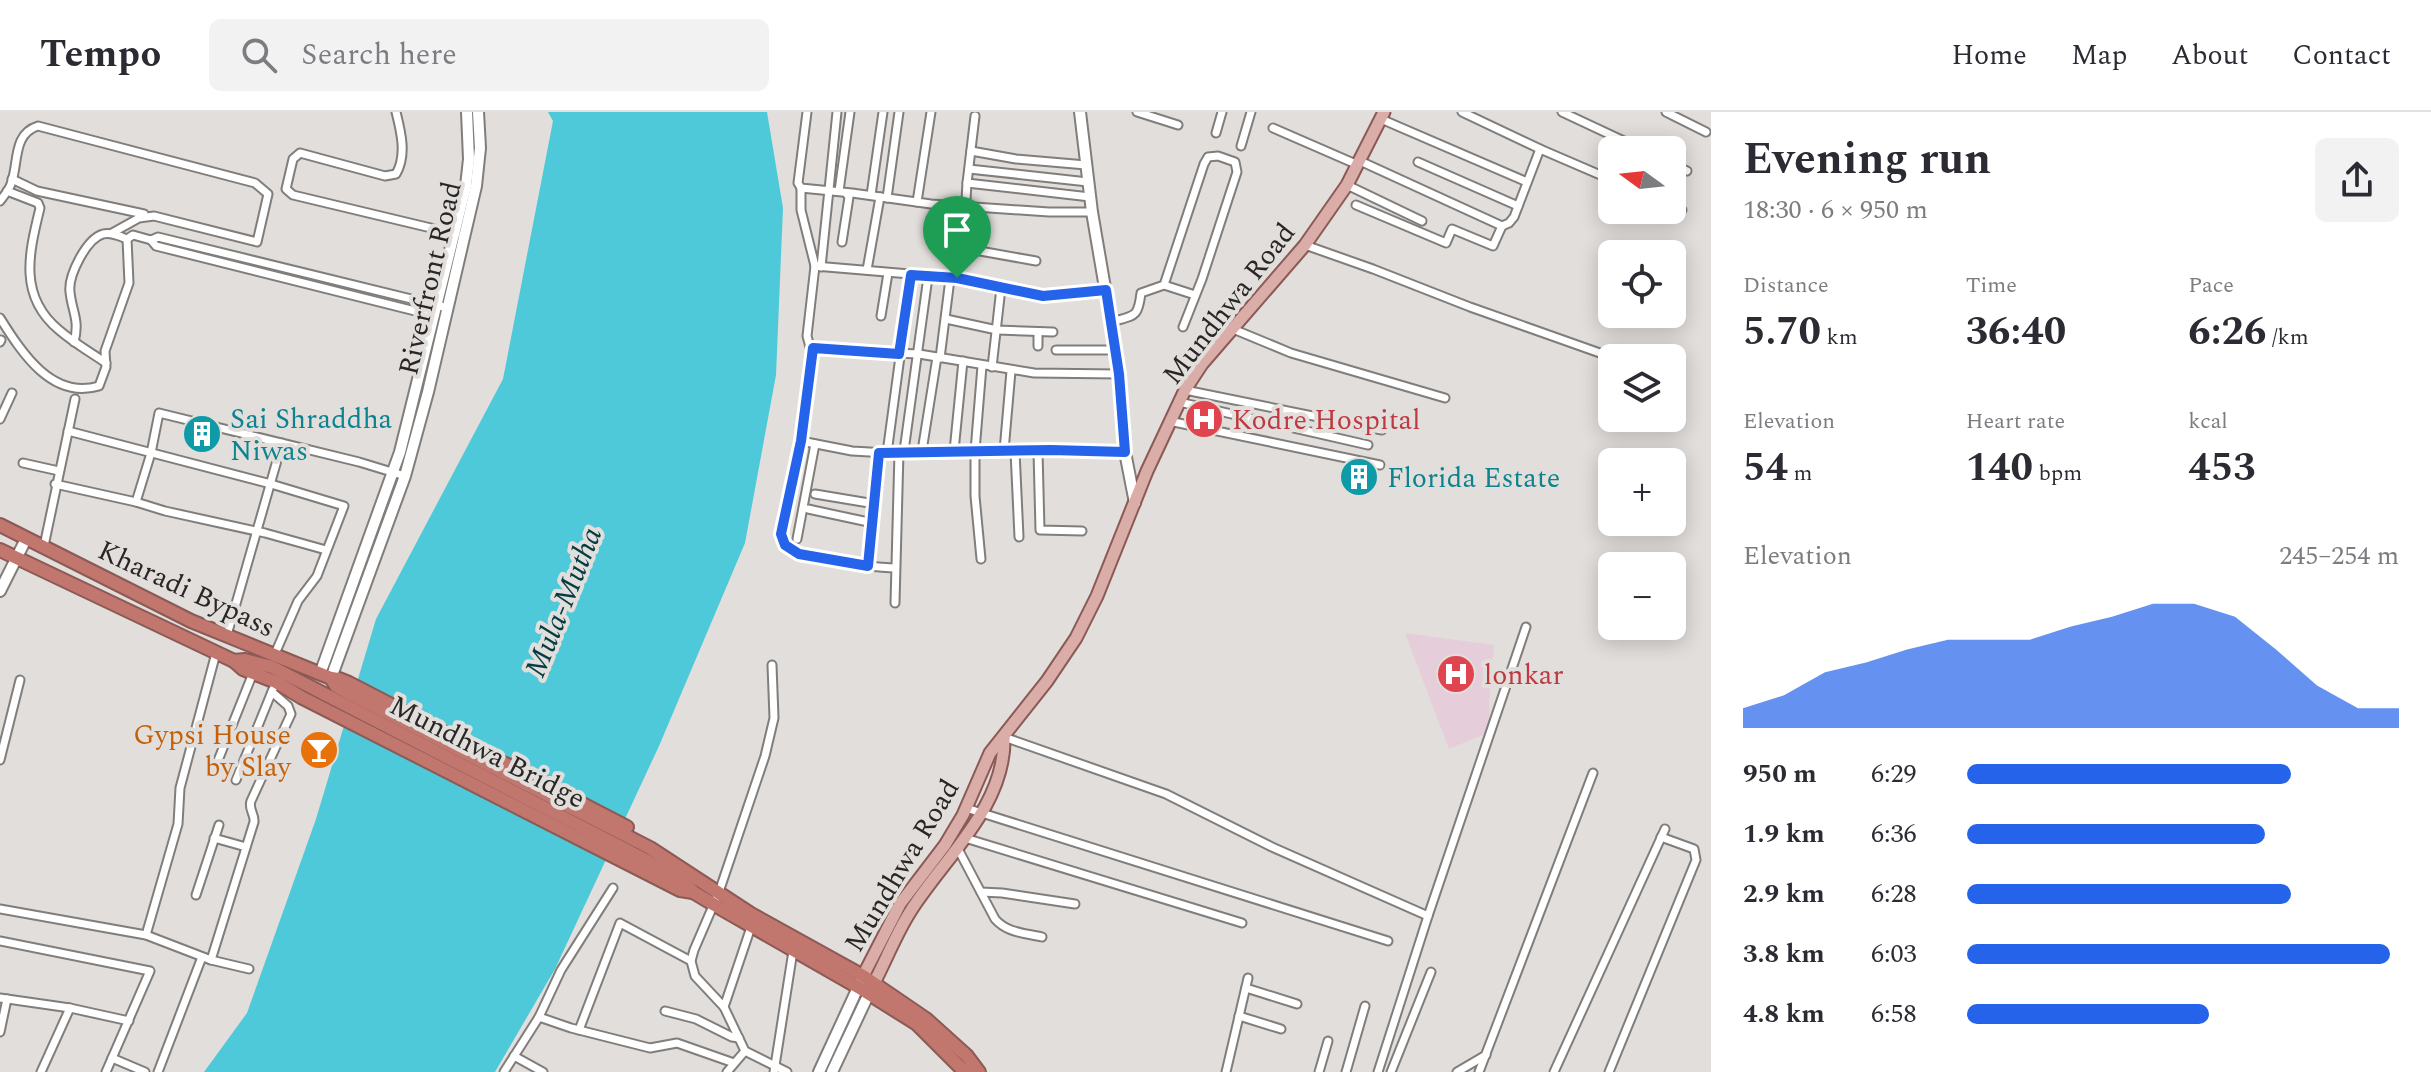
<!DOCTYPE html>
<meta charset="utf-8">
<style>
:root{--surface:#fff;--page:#f2f2f3;--text:#2b2b33;--muted:#7c7c81;--line:#e1e1e2;--accent:#2563eb}
body{margin:0;font-family:Spectral,serif;background:var(--page);color:var(--text);height:100vh;display:flex;flex-direction:column;font-size:30px;white-space:nowrap}
*{box-sizing:border-box;margin:0}
p{font-size:26px;color:var(--muted)}
.icon{flex:none;width:44px;height:44px;fill:none;stroke:currentColor;stroke-width:2;stroke-linecap:round;stroke-linejoin:round}
.map{position:relative;flex:1;overflow:hidden}
.side{display:flex;flex-direction:column;background:var(--surface);width:720px}
.side>*{flex:none}
.needle{width:52px;rotate:285deg}
.fabs{position:absolute;left:1598px;top:24px;display:grid;gap:16px}
.fabs a{display:grid;place-items:center;width:88px;height:88px;border-radius:12px;background:var(--surface);box-shadow:0 4px 20px #0003;font-size:40px}
.pin{position:absolute;display:grid;place-items:center;width:68px;height:68px;color:#fff;margin:-82px -34px;border-radius:50% 50% 50% 0;rotate:-45deg;box-shadow:0 0 8px #0007}
.pin .icon{rotate:45deg}
.round{display:grid;place-items:center;flex:none;width:84px;height:84px;border-radius:12px;background:var(--page)}
.headline{display:flex;align-items:center;justify-content:space-between;height:136px;padding:0 32px}
h1{font-size:44px;font-weight:700;line-height:60px}
.figures{display:grid;grid-template-columns:repeat(3,1fr);gap:12px;height:136px;padding:8px 32px}
.figures div{display:grid;align-content:center}
.figures b{font-size:40px;font-weight:700}
.figures small{font-size:22px;font-weight:400}
.figures p{font-size:22px}
.chart{height:224px;padding:16px 32px}
.chart p{display:flex;justify-content:space-between}
.chart svg{width:100%;height:144px;margin-top:8px;fill:var(--accent);opacity:.7}
ul{padding:0 32px;list-style:none;font-size:26px}
li{display:grid;grid-template-columns:128px 96px 1fr;align-items:center;height:60px}
li i{height:20px;border-radius:10px;background:var(--accent)}
header{display:flex;align-items:center;gap:48px;box-sizing:border-box;height:112px;padding:0 40px;background:var(--surface);border-bottom:2px solid var(--line)}
header strong{font-size:38px}
nav{display:flex;gap:44px;margin-inline-start:auto;font-size:28px}
.search{width:560px;height:72px;background:var(--page);display:flex;align-items:center;gap:20px;box-sizing:border-box;padding:0 28px;border-radius:12px;color:var(--muted);font-size:30px}
main{display:flex;flex:1;min-height:0}
.map>svg:first-child{display:block}
</style>
<header>
<strong>Tempo</strong>
<div class="search"><svg class="icon" aria-label="search" viewBox="0 0 24 24"><circle cx="10" cy="10" r="6"/><path d="M15 15l6 6"/></svg>Search here</div>
<nav><a>Home</a><a>Map</a><a>About</a><a>Contact</a></nav>
</header>
<main>
<div class="map">
<svg width="1711" height="960" viewBox="0 0 1711 960">
<rect width="100%" height="100%" fill="#e1dedb"/>
<path fill="#e5ceda" d="M1405 521 1494 533 1489 591 1490 620 1449 637Z"/>
<path fill="#4ec9d9" d="M548 0H767L783 96 776 263 745 431 659 634 555 857 495 960H204L247 901 316 707 376 507 503 267 553 9Z"/>
<g fill="none" stroke-linecap="round" stroke-linejoin="round">
<g stroke="#807d7a" stroke-width="11">
<g id="street">
<path d="M396 0C401 20 407 43 396 62L385 64 300 41 293 47 286 77 293 83 456 122"/>
<path d="M807 0 798 71 801 76 852 81 931 92 1049 100H1092"/>
<path d="M1137 0 1178 13"/>
<path d="M1462 0 1540 37 1612 68"/>
<path d="M1562 0 1643 38"/>
<path d="M1666 0 1706 20"/>
<path d="M1381 7 1527 70"/>
<path d="M1273 16 1358 53"/>
<path d="M1216 21 1222 0"/>
<path d="M1241 34 1251 0"/>
<path d="M971 39 1016 47 1086 53"/>
<path d="M1360 49 1502 114 1509 111 1514 105 1540 37"/>
<path d="M1418 50 1518 94"/>
<path d="M1672 52 1687 59"/>
<path d="M969 57 1088 70"/>
<path d="M12 67 37 79 144 102"/>
<path d="M967 71 1090 85"/>
<path d="M1347 73 1422 109"/>
<path d="M801 76V98L815 154 807 224 810 235 846 239 919 242 1034 261 1119 262"/>
<path d="M7 79 38 91 40 96C29 141 18 184 59 218 74 231 90 240 106 251"/>
<path d="M839 79 850 0"/>
<path d="M871 83 883 0"/>
<path d="M887 86 899 0"/>
<path d="M0 89C4 84 9 78 11 72 19 52 12 22 38 14L255 71 268 82 257 130 154 104 139 106 112 121"/>
<path d="M917 90 931 0"/>
<path d="M1356 93 1446 131 1452 117 1493 134 1502 114"/>
<path d="M1672 94 1682 98"/>
<path d="M151 128 158 125 448 196"/>
<path d="M842 130 849 85 846 81"/>
<path d="M1305 133 1373 157 1470 195 1614 246"/>
<path d="M963 136 1036 149"/>
<path d="M815 154 957 166 1043 184 1106 178"/>
<path d="M821 155 837 0"/>
<path d="M867 158 880 85"/>
<path d="M957 166 963 136 967 71 975 4"/>
<path d="M1164 173 1195 183"/>
<path d="M881 204 888 161"/>
<path d="M0 206C22 241 52 288 99 274L106 255 105 239 129 171 127 127 133 123 151 128 156 134 435 204"/>
<path d="M946 207 997 218 1053 220"/>
<path d="M1111 210C1135 203 1138 206 1141 181L1164 173 1204 52 1208 45 1218 44 1235 50 1237 60 1202 167 1183 215"/>
<path d="M1233 217 1291 241 1445 286"/>
<path d="M1038 220V234"/>
<path d="M0 230 1 228"/>
<path d="M74 230C80 208 72 200 70 180 68 164 86 127 103 122 111 120 119 124 127 127"/>
<path d="M813 236 801 329 781 422C783 429 785 434 791 438 807 448 873 455 894 456"/>
<path d="M1056 238H1116"/>
<path d="M940 246 950 167"/>
<path d="M992 255 1001 176"/>
<path d="M1185 278 1382 318"/>
<path d="M1179 290 1368 333"/>
<path d="M0 307 12 281"/>
<path d="M1169 309 1380 353"/>
<path d="M68 319 271 372 344 394 317 464 298 489 274 544"/>
<path d="M801 329 852 339 887 341 918 339 1125 340"/>
<path d="M904 339 928 165"/>
<path d="M922 339 937 245"/>
<path d="M954 339 963 249"/>
<path d="M1004 339 1011 259"/>
<path d="M1015 339 1019 425"/>
<path d="M1038 339 1040 418 1082 419"/>
<path d="M887 341 911 163"/>
<path d="M23 351 59 359"/>
<path d="M55 372 136 390 165 399 265 421 326 438"/>
<path d="M815 382 875 392"/>
<path d="M136 390 151 341 159 301 359 350 405 364"/>
<path d="M808 397 873 411"/>
<path d="M797 427 815 332"/>
<path d="M44 434 75 287"/>
<path d="M981 447 975 384V339L982 254"/>
<path d="M868 454 879 341"/>
<path d="M895 491 899 340"/>
<path d="M227 523 282 331"/>
<path d="M772 553 774 606 765 644 719 780 694 838 691 849 695 864 724 895 745 939 787 960"/>
<path d="M1004 625 1166 682 1272 735 1428 804"/>
<path d="M0 648 20 568"/>
<path d="M215 656 253 561"/>
<path d="M236 668 273 577"/>
<path d="M966 696 1388 829"/>
<path d="M214 726 246 735"/>
<path d="M965 726 1242 811"/>
<path d="M957 735 995 807C1007 821 1025 821 1042 825"/>
<path d="M981 780 1002 781 1075 792"/>
<path d="M196 783 219 713"/>
<path d="M0 797 146 823 211 848 249 857"/>
<path d="M146 823 178 712 180 676 216 541"/>
<path d="M0 829 150 859 106 960"/>
<path d="M211 848 254 710C255 702 248 697 251 689L291 602 288 594 272 580"/>
<path d="M1246 876 1297 892"/>
<path d="M0 886 70 896 129 909"/>
<path d="M724 895 751 815"/>
<path d="M665 899 696 907 732 925 739 926"/>
<path d="M1239 904 1281 917"/>
<path d="M539 905 571 916 650 936 677 931 734 951"/>
<path d="M579 918 620 811 691 849"/>
<path d="M0 920 7 887"/>
<path d="M514 944 543 960"/>
<path d="M112 946 145 960"/>
<path d="M41 960 70 896"/>
<path d="M158 960 202 845"/>
<path d="M504 960 539 905 561 858 613 776"/>
<path d="M727 960 745 939"/>
<path d="M774 960 793 839"/>
<path d="M1226 960 1248 866"/>
<path d="M1319 960 1328 929"/>
<path d="M1346 960 1365 894"/>
<path d="M1378 960 1428 804 1526 515"/>
<path d="M1391 960 1431 860"/>
<path d="M1457 960 1486 943"/>
<path d="M1479 960 1593 661"/>
<path d="M1554 960 1665 717"/>
<path d="M1609 960 1696 748 1694 737 1661 725"/>
</g>
</g>
<g stroke="#807d7a" stroke-width="14">
<g id="secondary">
<path d="M1080 0 1092 100 1117 246 1125 340 1135 391"/>
<path d="M0 479 26 427"/>
<path d="M320 562 400 340 466 74 469 47 467 0"/>
<path d="M331 566 405 364 428 280 476 74 480 36 478 0"/>
<path d="M819 960 861 869"/>
<path d="M832 960 871 877"/>
</g>
</g>
<g stroke="#8b5a55" stroke-width="15">
<g id="primary">
<path d="M863 864 900 792 945 733 963 703 990 641 1047 569 1076 526 1097 484 1147 359 1185 278 1202 252 1305 133 1347 73 1384 0"/>
<path d="M874 871C886 848 896 822 910 800 944 746 1006 694 1004 625"/>
</g>
</g>
<g stroke="#8b5a55" stroke-width="16">
<g id="highway">
<path d="M0 413 191 509 331 566 336 574 352 583 650 736 751 802 863 864 926 907 967 944 979 960"/>
<path d="M0 438 234 549 245 548 272 555 644 747 685 770 693 780 713 792 858 875 917 912 965 960"/>
<path d="M234 549 243 557 276 570 301 585 680 778 693 780"/>
<path d="M331 566 339 567 349 571 627 715"/>
</g>
</g>
<use href="#street" stroke="#fff" stroke-width="7"/>
<use href="#secondary" stroke="#fff" stroke-width="10"/>
<use href="#primary" stroke="#daada8" stroke-width="11"/>
<use href="#highway" stroke="#c1766e" stroke-width="12"/>
</g>
<g fill="none" stroke-linecap="round" stroke-linejoin="round">
<g stroke="#fff" stroke-width="16">
<path id="route" d="M911 163 957 166 1043 184 1106 178 1119 262 1125 340 1051 338 879 341 868 454 799 442 785 433 781 422 801 329 813 236 899 242Z"/>
</g>
<use href="#route" stroke="#2563eb" stroke-width="10"/>
</g>
<defs>
<g id="hospital-disc" transform="scale(2)"><circle r="9.5" fill="#e0444e" stroke="#e1dedb"/><path d="M-5-5h3v3.5h4V-5h3V5h-3V1.5h-4V5h-3Z" fill="#fff"/></g>
<g id="building-disc" transform="scale(2)"><circle r="9.5" fill="#0f9aa8" stroke="#e1dedb"/><path d="M-4-6H4V6H1V3H-1V6H-4ZM-2.5-4.3h1.7v1.8h-1.7ZM.8-4.3h1.7v1.8H.8ZM-2.5-1h1.7V.8h-1.7ZM.8-1h1.7V.8H.8Z" fill="#fff"/></g>
<g id="bar-disc" transform="scale(2)"><circle r="9.5" fill="#e8710a" stroke="#e1dedb"/><path d="M-6-5H6L.8 .8V4.5H3.5V6h-7V4.5H-.8V.8Z" fill="#fff"/></g>
</defs>
<g fill-rule="evenodd">
<use href="#hospital-disc" x="1204" y="307"/>
<use href="#building-disc" x="202" y="322"/>
<use href="#building-disc" x="1359" y="365"/>
<use href="#hospital-disc" x="1456" y="562"/>
<use href="#bar-disc" x="319" y="638"/>
</g>
<g text-anchor="middle" stroke-width="8" stroke-linejoin="round" paint-order="stroke">
<g font-size="28" fill="#282726" stroke="#e1dedb">
<text transform="translate(429 166) rotate(-77)" y="10">Riverfront Road</text>
<text transform="translate(1228 191) rotate(-52)" y="10">Mundhwa Road</text>
<text transform="translate(187 476) rotate(25)" y="10">Kharadi Bypass</text>
<text transform="translate(488 639) rotate(27)" y="10">Mundhwa Bridge</text>
<text transform="translate(901 753) rotate(-59)" y="10">Mundhwa Road</text>
</g>
<g font-size="28" fill="#0d838f" stroke="#e1dedb" text-anchor="start">
<text x="230" y="316">Sai Shraddha<tspan x="230" dy="32">Niwas</tspan></text>
<text x="1387" y="375">Florida Estate</text>
</g>
<g font-size="28" fill="#be3a42" stroke="#e1dedb" text-anchor="start">
<text x="1232" y="317">Kodre Hospital</text>
<text x="1484" y="572">lonkar</text>
</g>
<g font-size="28" fill="#c56008" stroke="#e1dedb" text-anchor="end">
<text x="291" y="632">Gypsi House<tspan x="291" dy="32">by Slay</tspan></text>
</g>
<g font-size="30" font-style="italic" fill="#023d44" stroke="#e1dedb">
<text transform="translate(563 490) rotate(-68)" y="10">Mula-Mutha</text>
</g>
</g>
</svg>
<div class="fabs">
<a><svg class="needle" viewBox="-14 -14 28 28"><path d="M0-13l5 13h-10z" fill="#e53935"/><path d="M0 13l5-13h-10z" fill="#7c7c81"/></svg></a>
<a><svg class="icon" aria-label="locate" viewBox="0 0 24 24"><circle cx="12" cy="12" r="6"/><path d="M12 2v4M12 18v4M2 12h4M18 12h4"/></svg></a>
<a><svg class="icon" aria-label="layers" viewBox="0 0 24 24"><path d="M12 4l9 5-9 5-9-5zM3 14l9 5 9-5"/></svg></a>
<a>+</a>
<a>−</a>
</div>
<div class="pin" style="left:957px;top:166px;background:#1e9e55"><svg class="icon" aria-label="arrive" viewBox="0 0 24 24"><path d="M6 21V4h12l-3 4 3 4H6"/></svg></div>
</div>
<section class="side">
<div class="headline"><div><h1>Evening run</h1><p>18:30 · 6 × 950 m</p></div><a class="round"><svg class="icon" aria-label="share" viewBox="0 0 24 24"><path d="M12 15V3M7 8l5-5 5 5M5 13v7h14v-7"/></svg></a></div>
<div class="figures">
<div><p>Distance</p><b>5.70<small> km</small></b></div>
<div><p>Time</p><b>36:40</b></div>
<div><p>Pace</p><b>6:26<small> /km</small></b></div>
</div>
<div class="figures">
<div><p>Elevation</p><b>54<small> m</small></b></div>
<div><p>Heart rate</p><b>140<small> bpm</small></b></div>
<div><p>kcal</p><b>453</b></div>
</div>
<div class="chart"><p><span>Elevation</span>245–254 m</p>
<svg viewBox="0 0 160 44" preserveAspectRatio="none"><path d="M0 44V38L10 34L20 27L30 24L40 20L50 17L60 17L70 17L80 13L90 10L100 6L110 6L120 10L130 20L140 31L150 38L160 38V44z"/></svg>
</div>
<ul>
<li><b>950 m</b>6:29<i style="width:75%"></i></li>
<li><b>1.9 km</b>6:36<i style="width:69%"></i></li>
<li><b>2.9 km</b>6:28<i style="width:75%"></i></li>
<li><b>3.8 km</b>6:03<i style="width:98%"></i></li>
<li><b>4.8 km</b>6:58<i style="width:56%"></i></li>
</ul>
</section>
</main>
